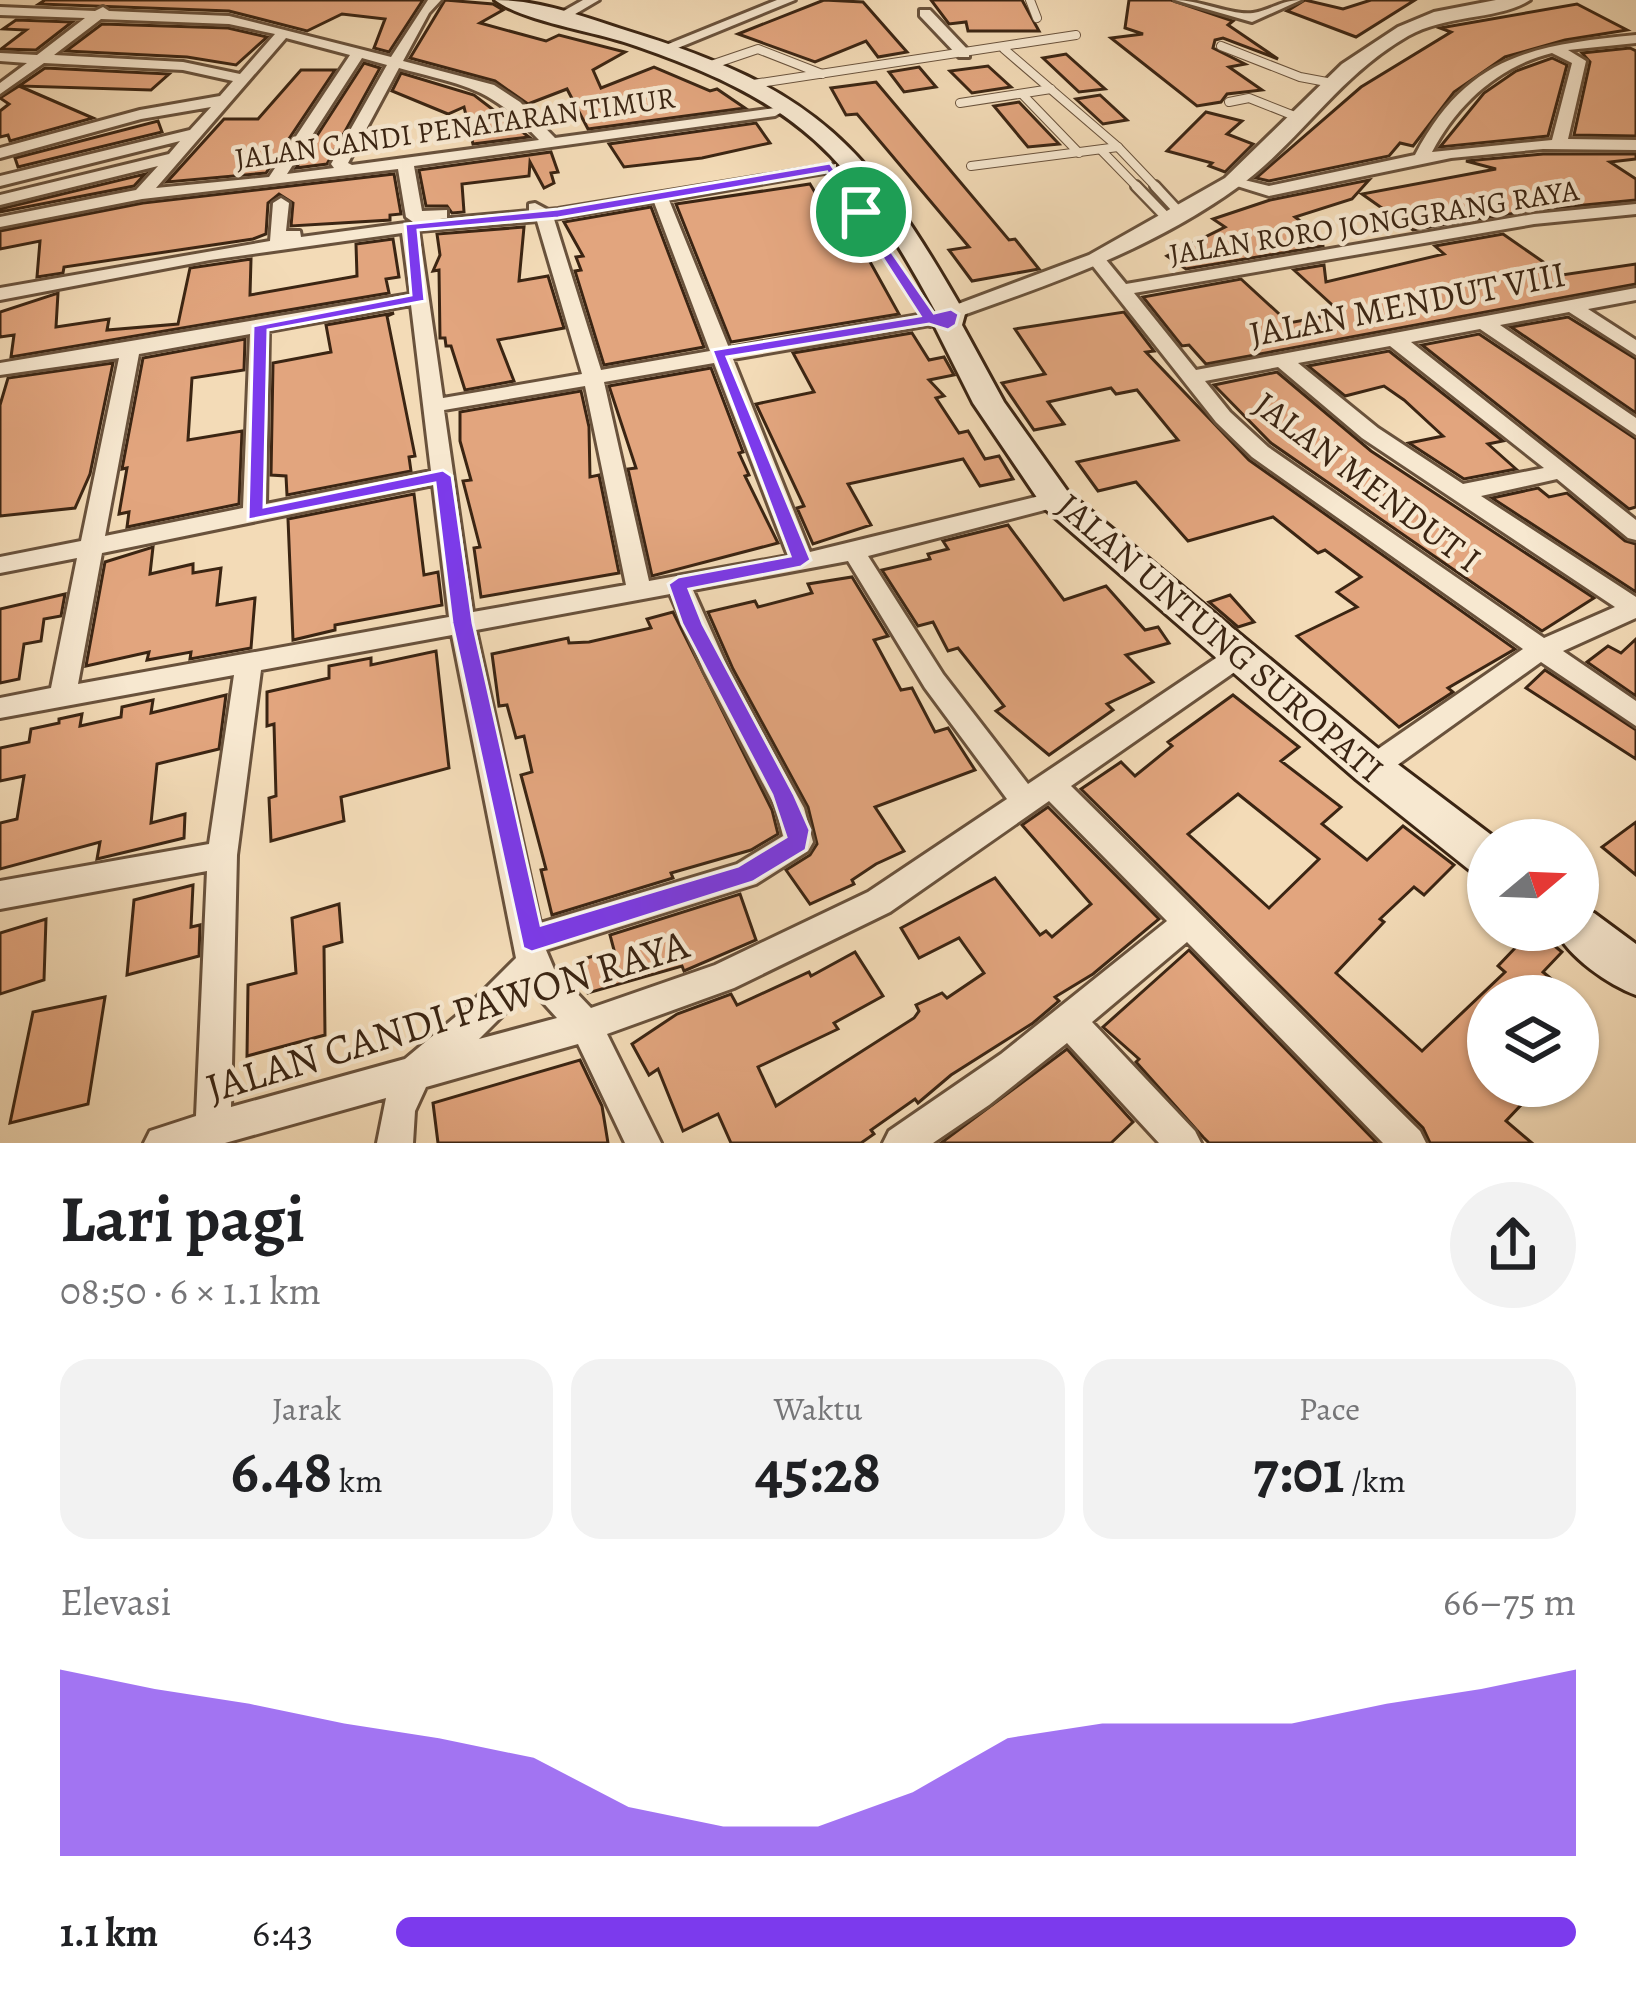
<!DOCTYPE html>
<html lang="id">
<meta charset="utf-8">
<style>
:root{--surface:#fff;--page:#f2f2f2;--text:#202124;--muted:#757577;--accent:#7c3aed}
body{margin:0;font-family:Alegreya,serif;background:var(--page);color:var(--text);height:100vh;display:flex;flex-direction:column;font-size:45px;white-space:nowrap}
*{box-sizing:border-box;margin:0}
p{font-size:39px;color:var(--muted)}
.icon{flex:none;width:66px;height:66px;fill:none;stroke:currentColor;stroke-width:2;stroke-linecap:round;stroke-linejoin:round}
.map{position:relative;height:1143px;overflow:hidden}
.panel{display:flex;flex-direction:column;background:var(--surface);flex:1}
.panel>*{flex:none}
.needle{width:78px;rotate:71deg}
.controls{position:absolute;left:1467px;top:819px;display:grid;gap:24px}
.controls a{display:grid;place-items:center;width:132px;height:132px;border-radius:50%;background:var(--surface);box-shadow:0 3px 9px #0004;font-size:60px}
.pin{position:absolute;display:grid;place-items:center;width:102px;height:102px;color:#fff;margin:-51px;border:6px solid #fff;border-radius:50%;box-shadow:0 3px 12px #0007}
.round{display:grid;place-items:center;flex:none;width:126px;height:126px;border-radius:63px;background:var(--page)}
.overview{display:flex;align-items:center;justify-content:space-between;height:204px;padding:0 60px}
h1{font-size:66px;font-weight:700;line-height:90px}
.stats{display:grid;grid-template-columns:repeat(3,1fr);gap:18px;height:204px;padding:12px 60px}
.stats div{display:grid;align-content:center;border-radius:30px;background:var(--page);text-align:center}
.stats b{font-size:60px;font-weight:700}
.stats small{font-size:33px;font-weight:400}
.stats p{font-size:33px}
.chart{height:336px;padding:24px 60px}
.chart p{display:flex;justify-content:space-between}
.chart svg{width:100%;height:216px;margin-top:12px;fill:var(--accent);opacity:.7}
ul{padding:0 60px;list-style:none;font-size:39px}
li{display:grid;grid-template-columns:192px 144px 1fr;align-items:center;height:90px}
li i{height:30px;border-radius:15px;background:var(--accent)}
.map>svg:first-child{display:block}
</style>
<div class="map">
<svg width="1636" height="1143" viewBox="0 0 1636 1143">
<rect width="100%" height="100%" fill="#f3dbb7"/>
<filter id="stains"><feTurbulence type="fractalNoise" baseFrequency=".00167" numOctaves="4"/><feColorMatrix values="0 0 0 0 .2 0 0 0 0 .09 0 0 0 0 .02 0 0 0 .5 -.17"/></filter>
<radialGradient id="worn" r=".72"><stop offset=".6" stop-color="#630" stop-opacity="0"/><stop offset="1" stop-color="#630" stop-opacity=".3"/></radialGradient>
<g fill="#e2a57e" stroke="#3b2513" stroke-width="3" fill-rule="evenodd">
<path d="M45 0H423L389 52 374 48 385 19 342 14 307 31 229 11 39 4Z"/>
<path d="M445 0 493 4 503 10 480 23 546 41 559 35 625 52 593 70 601 88 654 67 710 91 717 89 745 108 588 129 567 89 528 104 495 81 410 58Z"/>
<path d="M824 0 863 2 907 52 878 57 866 41 815 62 738 34Z"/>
<path d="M931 0H1022L1039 31H968L966 22 949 24Z"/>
<path d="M1129 0H1171L1233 21 1228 25 1278 59 1223 38 1215 40 1213 48 1245 64 1229 67 1262 90 1227 94 1221 102 1197 106 1111 38 1143 34 1125 28Z"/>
<path d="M1305 0 1343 9 1371 0H1415L1356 37 1287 11Z"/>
<path d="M1577 4 1627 30 1565 40 1505 57 1454 92 1413 146 1400 143 1389 156 1269 181 1256 178 1361 87 1451 32 1440 28Z"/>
<path d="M16 20 72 22 36 50 1 49 26 30 3 29Z"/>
<path d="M102 24 228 28 267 37 236 65 187 57 66 51Z"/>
<path d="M1630 48 1636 51V136L1574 135 1590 62 1582 53Z"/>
<path d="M1066 54 1105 89 1079 92 1043 58Z"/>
<path d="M1552 58 1567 65 1548 136 1440 147 1484 93 1516 71Z"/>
<path d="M364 63 380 68 327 164 296 168Z"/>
<path d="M988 66 1011 87 972 93 950 71Z"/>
<path d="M919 67 936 87 904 92 889 72Z"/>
<path d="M45 68 169 74 151 90 19 86Z"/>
<path d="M301 70H335L266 173 167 182 224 119H258Z"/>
<path d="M401 73 474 95 529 137 473 144 464 107 448 114 392 91Z"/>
<path d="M876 82 1009 240 1015 239 1039 269 972 281 949 250 969 247 857 114 846 115 831 88Z"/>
<path d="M19 86 93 118 10 141 8 135 0 137V111L9 104 0 98Z"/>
<path d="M1100 95 1127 120 1103 124 1076 99Z"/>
<path d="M1019 102 1059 144 1028 147 994 106Z"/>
<path d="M1206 112 1242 121 1227 134 1253 144 1225 172 1209 166 1212 163 1167 151Z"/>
<path d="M158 121 162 132 18 167 15 158Z"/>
<path d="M756 123 770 143 702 158 624 167 609 144Z"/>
<path d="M551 152 558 172 551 173 554 183 544 188 530 162 529 176 462 184 464 212 452 213 447 206H426L419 170Z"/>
<path d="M1543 154H1636V159L1610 162 1636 179V200L1533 210 1413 230 1362 194 1496 169 1466 161Z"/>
<path d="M145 174 134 186 0 212V209Z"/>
<path d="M394 174 401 214 390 215V220L291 226 293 203 279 194 268 203 266 234 253 239 64 267 63 273 37 277 40 241 0 249V231L143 203Z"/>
<path d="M1369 180 1352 199 1295 217 1322 238 1323 246 1186 269 1167 256 1225 227 1213 219 1270 200Z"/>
<path d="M810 184 825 209 819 215 821 223 835 239 859 242 899 314 731 342 676 204Z"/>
<path d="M651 207 704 347 604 365 575 271 581 270 576 257 583 256 564 222Z"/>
<path d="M524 227 519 281 548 276 564 328 498 340 514 381 465 390 451 346H446L445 338H440L439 270 433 271 440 255 437 234Z"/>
<path d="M1503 234 1562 275 1636 264V284L1206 364 1189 345 1182 346 1143 297 1241 279 1289 323 1341 313 1294 270 1324 265 1326 282 1444 254 1435 246Z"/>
<path d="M393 239 399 277 386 279 389 293 11 357 14 335 0 337V312L58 293 56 327 109 319 107 330 178 324 190 268 251 259 250 295 357 276 356 244Z"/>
<path d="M1124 312 1154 351 1146 352 1249 460 1515 649 1448 688 1453 692 1399 727 1297 636 1357 607 1337 592 1361 577 1325 550 1318 553 1273 517 1188 541 1136 482 1098 491 1077 462 1178 440 1137 390 1116 394 1111 388 1048 402 1064 424 1034 430 1002 383 1045 374 1015 329Z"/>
<path d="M394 313 387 316 415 456 409 457 411 471 287 495 286 476 271 475 273 363 331 352 326 325Z"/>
<path d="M1568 317 1636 359V413L1511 327Z"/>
<path d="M912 333 929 360 944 357 954 375 929 380 944 396 936 398 959 433 968 431 985 459 999 456 1013 479 980 486 963 459 848 484 871 525 813 544 797 508 804 506 756 404 814 392 793 353Z"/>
<path d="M1479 334 1636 439V507L1629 509 1422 345Z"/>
<path d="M245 339 244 370 192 378 188 440 242 431 239 504 127 527 129 512 119 514 127 468 122 469 143 358Z"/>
<path d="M1389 351 1503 441 1488 444 1516 469 1464 479 1409 443 1443 436 1404 400 1384 386 1345 396 1308 366Z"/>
<path d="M113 363 90 474 75 508 0 516V405L8 378Z"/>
<path d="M711 368 743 452 739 453 749 475 745 476 778 543 652 576 628 469 636 468 609 386Z"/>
<path d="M1277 372 1371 451 1594 598 1542 631 1271 443 1214 385Z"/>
<path d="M581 391 589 427 590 477 599 475 619 573 481 597 474 548 480 547 463 481 471 480 460 441V412Z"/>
<path d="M1538 488 1549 497 1567 493 1625 541 1636 544V592L1492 498Z"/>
<path d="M414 494 424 575 438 572 442 605 335 625V630L293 640 288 519Z"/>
<path d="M1008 525 1064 600 1106 586 1145 630 1158 627 1169 643 1126 655 1153 682 1107 704 1113 710 1049 755 996 711 1004 706 958 648 948 651 933 622 918 626 882 570 930 559 928 554 948 549 943 541Z"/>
<path d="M153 547 150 574 193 564V573L221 568 217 605 255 598 251 648 190 659 191 652 147 660 149 652 86 666 105 562Z"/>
<path d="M852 577 888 636 874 640 901 690 912 688 935 732 948 728 975 770 875 807 904 851 876 864 852 880 854 884 810 904 786 870 810 855 817 844 808 807 733 669 708 612 755 601 758 607 812 593 808 584Z"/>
<path d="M65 594 61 616 44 619 41 641 24 644 19 679 0 683V609Z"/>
<path d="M1230 595 1254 622 1238 627 1209 602Z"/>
<path d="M673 612 772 810 778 834 751 850 671 873 673 878 552 915 541 870 546 869 521 775 532 772 524 736 516 738 507 705 499 706 492 654 568 638 569 643 589 642 651 628 647 619Z"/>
<path d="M1636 639V696L1587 662 1608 646 1621 653Z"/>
<path d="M436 651 449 768 341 797 344 821 271 841 269 798 276 796 274 724 267 726V692L329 678V666L371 658V665Z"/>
<path d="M1545 670 1636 730V759L1526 688Z"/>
<path d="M226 695 219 749 157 764 151 823 185 814 184 838 97 859 100 842 0 869V823L17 819 24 776 0 781V748L29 742 31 729 59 723V719L82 714 80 726 121 717 122 707 153 700 151 713Z"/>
<path d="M1233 695 1299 747 1281 761 1341 807 1322 824 1367 860 1403 826 1454 865 1424 895 1414 887 1380 919 1384 922 1336 973 1422 1051 1505 972 1498 966 1517 946 1497 930H1535L1562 952 1543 972 1572 996H1488V1086H1539L1506 1121 1532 1143H1430L1423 1128 1081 789 1121 762 1135 776 1172 746 1168 742ZM1238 794 1319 859 1269 908 1188 834Z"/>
<path d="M1048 807 1159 919 1093 974 1055 997 1059 1001 1033 1023 951 1075 918 1103 915 1099 871 1130 874 1134 861 1143H731L718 1114 683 1131 658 1069 649 1075 632 1044 677 1014 731 994 737 1005 809 972 811 976 855 952 883 996 834 1023 838 1029 758 1067 776 1106 914 1018 919 1011 916 1005 942 993 947 998 984 973 959 938 919 958 901 928 995 878 1040 935 1046 931 1052 937 1091 904 1022 825Z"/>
<path d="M1636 822V875L1602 847Z"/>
<path d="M193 885 191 927 200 925 199 956 127 975 134 900Z"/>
<path d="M740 894 756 940 684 971 682 966 588 993 580 960 614 950 610 935Z"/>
<path d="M339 904 342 942 324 947 325 1035 247 1056 248 985 296 973 292 918Z"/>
<path d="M46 919 44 980 0 994V933Z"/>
<path d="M1189 950 1377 1143H1209L1203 1137 1136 1062 1139 1059 1103 1027Z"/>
<path d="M105 997 88 1104 10 1123 33 1012Z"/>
<path d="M1067 1049 1133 1122 1111 1143H941Z"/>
<path d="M580 1060 602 1106 608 1143H438L433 1103Z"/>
</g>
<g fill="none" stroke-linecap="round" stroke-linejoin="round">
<g stroke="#69523c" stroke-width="10">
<g id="service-far1">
<path d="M1030 0 1037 18"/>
<path d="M1221 46 1300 77 1332 83"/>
<path d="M1004 49 1118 147 1158 189"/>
<path d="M705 67 758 49 822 74"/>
<path d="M747 85 1076 35"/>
<path d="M1023 95 1079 153"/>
<path d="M1229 102 1249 98 1297 117"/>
<path d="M960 103 1051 89"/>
<path d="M1101 150 1139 189"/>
<path d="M971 166 1118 147"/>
</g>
</g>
<g stroke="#69523c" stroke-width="14">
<g id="service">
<path d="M1136 186 1168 219"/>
<path d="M1155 186 1179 212"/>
<path d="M869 226 839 231 828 217 885 209"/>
</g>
</g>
<g stroke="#69523c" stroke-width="6">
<g id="minor">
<path d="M428 0H441L429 13 403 61 494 85 520 102 555 138 775 108 782 112 775 116 414 166 422 211 447 210V218L440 219 529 211V204L535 203 548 210 558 209 836 164V170L830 172 669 200 729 348 930 313 940 319 930 325 733 359 810 552 1056 492 1064 495 1067 500 1064 505 868 556 943 674 1028 784 1231 648H1249L1253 655 1249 662 1071 786 1420 1131 1426 1143H1383L1187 942 1092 1022 1195 1131 1201 1143H1159L1067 1043 989 1105 933 1143H883L889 1131 1001 1054 1167 921 1049 801 890 912 734 988 607 1034 661 1143H625L578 1044 426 1087 415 1111 413 1143H377L386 1098 225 1143H144L150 1131 196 1116 207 871 0 909V881L209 844 234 675 0 718V698L51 688 77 558 0 573V557L81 541 119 358 0 375V363L410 294 402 233 210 260 0 300V288L270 241 273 203 281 198 289 203 286 231H300L301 237 413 222 406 217 398 169 142 199 0 227V217L136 190 158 166 0 205V195L169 154 180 141 0 186V176L190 130 211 107 141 119 0 158V148L140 110 220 96 233 81 183 70 44 63 0 94V83L27 63 0 61V53L37 55 85 18 0 15V7L95 11 103 7 109 11 229 16 391 57ZM101 19 229 24 275 34 240 74 183 62 54 55ZM286 38 350 55 269 177 156 188ZM362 58 387 65 331 164 334 168 287 174ZM399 68C468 87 489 86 539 140L352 165 348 163ZM654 202 710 351 601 370 554 219ZM537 221 582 374 443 398 419 231ZM411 305 431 471 266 504 269 331ZM250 334 243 508 105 536 139 354ZM714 363 788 556 649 581 604 382ZM585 386 626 585 473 612 444 410ZM433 485 449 617 78 684 102 553ZM848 561 925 688 1007 799 868 892 715 965 591 1008 554 969 546 950 756 884 808 851 813 842 804 808 729 671 693 590ZM670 594 704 671 776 808 783 836 737 864 540 923 476 630ZM452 635 516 958 466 1008 405 1059 231 1107 237 855 261 670ZM530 988 557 1018 479 1039Z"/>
<path d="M583 0H599L565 20 553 17Z"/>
<path d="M777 0H795L668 52 656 49Z"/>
<path d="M1175 0C1199 0 1234 16 1253 13 1271 10 1282 0 1301 0L1252 22Z"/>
<path d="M920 10H930L969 51V57H959L920 16Z"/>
<path d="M1636 35V43L1568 50 1586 61 1568 139 1636 140V150L1543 149 1451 158 1269 196 1224 182 1232 177 1269 186 1415 155C1467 55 1534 45 1636 35ZM1552 53 1572 63 1552 140 1432 152C1457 104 1499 66 1552 53Z"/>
<path d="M1636 204V214L1534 224 1134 293 1196 370 1636 288V300L1588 309 1636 340V355L1569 312 1500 325 1636 418V435L1480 329 1411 342 1636 520V540L1628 538 1557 479 1481 496 1636 597V618L1563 651 1636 701V726L1541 662 1382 776 1372 779 1362 776 1358 768 1362 760 1523 649 1252 457 1216 422 1088 260 1091 256H1103L1126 284 1534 214ZM1390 346 1544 468 1463 484 1378 428 1298 363ZM1278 367 1362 438 1615 607 1544 638 1268 447 1230 412 1205 381Z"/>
</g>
</g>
<g stroke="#69523c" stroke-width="6">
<path id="tertiary" d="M1496 0H1530C1499 20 1446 14 1408 36 1337 77 1300 142 1238 187 1147 253 1042 287 938 324L930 326 918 319 1089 255 1225 178 1342 64 1398 27 1434 12Z"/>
</g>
<g stroke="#3b2513" stroke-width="6">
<g id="secondary">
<path d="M495 0C541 0 584 17 628 31 817 89 869 146 965 314L962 325 1004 402 1068 492 1387 756 1498 840H1488V877L1472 872 1357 780 1044 508 973 403 934 325 937 314C850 154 802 102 627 43 591 31 523 21 495 0Z"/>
<path d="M1578 907 1594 913 1636 944V995C1609 985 1568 957 1556 930H1578Z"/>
</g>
</g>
<use href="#service-far1" stroke="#f7e8d0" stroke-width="8"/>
<use href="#service" stroke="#f7e8d0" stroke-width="9"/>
<use href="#minor" fill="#f7e8d0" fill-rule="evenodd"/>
<use href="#tertiary" fill="#f7e8d0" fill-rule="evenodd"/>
<use href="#secondary" fill="#f7e8d0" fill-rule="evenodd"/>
</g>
<path fill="#7c3aed" stroke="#fff" stroke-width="3" fill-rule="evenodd" d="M830 163 934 313 951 309 959 314 956 325 948 330 929 324 727 357 811 560 801 567 689 589 703 624 794 794 810 830 806 850 753 882 532 952 523 948 452 623 435 483 248 520 253 326 411 295 405 224 558 209ZM827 172 920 316 712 350 790 556 678 577 668 584 682 624 772 795 786 837 738 866 541 925 473 623 452 476 443 470 264 507 268 330 425 301 418 230 558 218Z"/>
<g text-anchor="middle" stroke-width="9" stroke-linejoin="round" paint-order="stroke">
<g font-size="30" fill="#3b2513" stroke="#f7e8d0">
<text transform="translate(455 128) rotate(-8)" y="10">JALAN CANDI PENATARAN TIMUR</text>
<text transform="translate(1374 222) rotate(-9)" y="10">JALAN RORO JONGGRANG RAYA</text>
</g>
<g font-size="36" fill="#3b2513" stroke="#f7e8d0">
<text transform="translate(1407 303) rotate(-11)" y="13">JALAN MENDUT VIII</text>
<text transform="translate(1368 481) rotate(37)" y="13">JALAN MENDUT I</text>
<text transform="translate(1221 637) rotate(41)" y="13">JALAN UNTUNG SUROPATI</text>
</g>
<g font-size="42" fill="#3b2513" stroke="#f7e8d0">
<text transform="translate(447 1015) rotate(-17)" y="15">JALAN CANDI PAWON RAYA</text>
</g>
</g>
<rect width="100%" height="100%" filter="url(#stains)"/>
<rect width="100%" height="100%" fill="url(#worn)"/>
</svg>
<div class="controls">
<a><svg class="needle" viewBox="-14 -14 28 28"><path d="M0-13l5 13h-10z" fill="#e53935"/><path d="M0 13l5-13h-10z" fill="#757577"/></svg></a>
<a><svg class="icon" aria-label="layers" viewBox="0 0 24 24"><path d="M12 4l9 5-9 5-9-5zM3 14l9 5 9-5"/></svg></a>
</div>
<div class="pin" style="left:861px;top:212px;background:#1e9e55"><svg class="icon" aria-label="arrive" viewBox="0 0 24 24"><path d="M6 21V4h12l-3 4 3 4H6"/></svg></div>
</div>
<section class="panel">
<div class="overview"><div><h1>Lari pagi</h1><p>08:50 · 6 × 1.1 km</p></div><a class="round"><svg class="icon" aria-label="share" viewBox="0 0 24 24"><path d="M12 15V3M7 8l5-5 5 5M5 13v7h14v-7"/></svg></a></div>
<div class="stats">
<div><p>Jarak</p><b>6.48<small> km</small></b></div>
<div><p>Waktu</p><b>45:28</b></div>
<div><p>Pace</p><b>7:01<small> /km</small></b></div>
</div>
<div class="chart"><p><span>Elevasi</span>66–75 m</p>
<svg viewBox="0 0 160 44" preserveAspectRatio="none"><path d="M0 44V6L10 10L20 13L30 17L40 20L50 24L60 34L70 38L80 38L90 31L100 20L110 17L120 17L130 17L140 13L150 10L160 6V44z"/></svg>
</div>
<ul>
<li><b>1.1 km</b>6:43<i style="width:100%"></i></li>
</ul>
</section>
